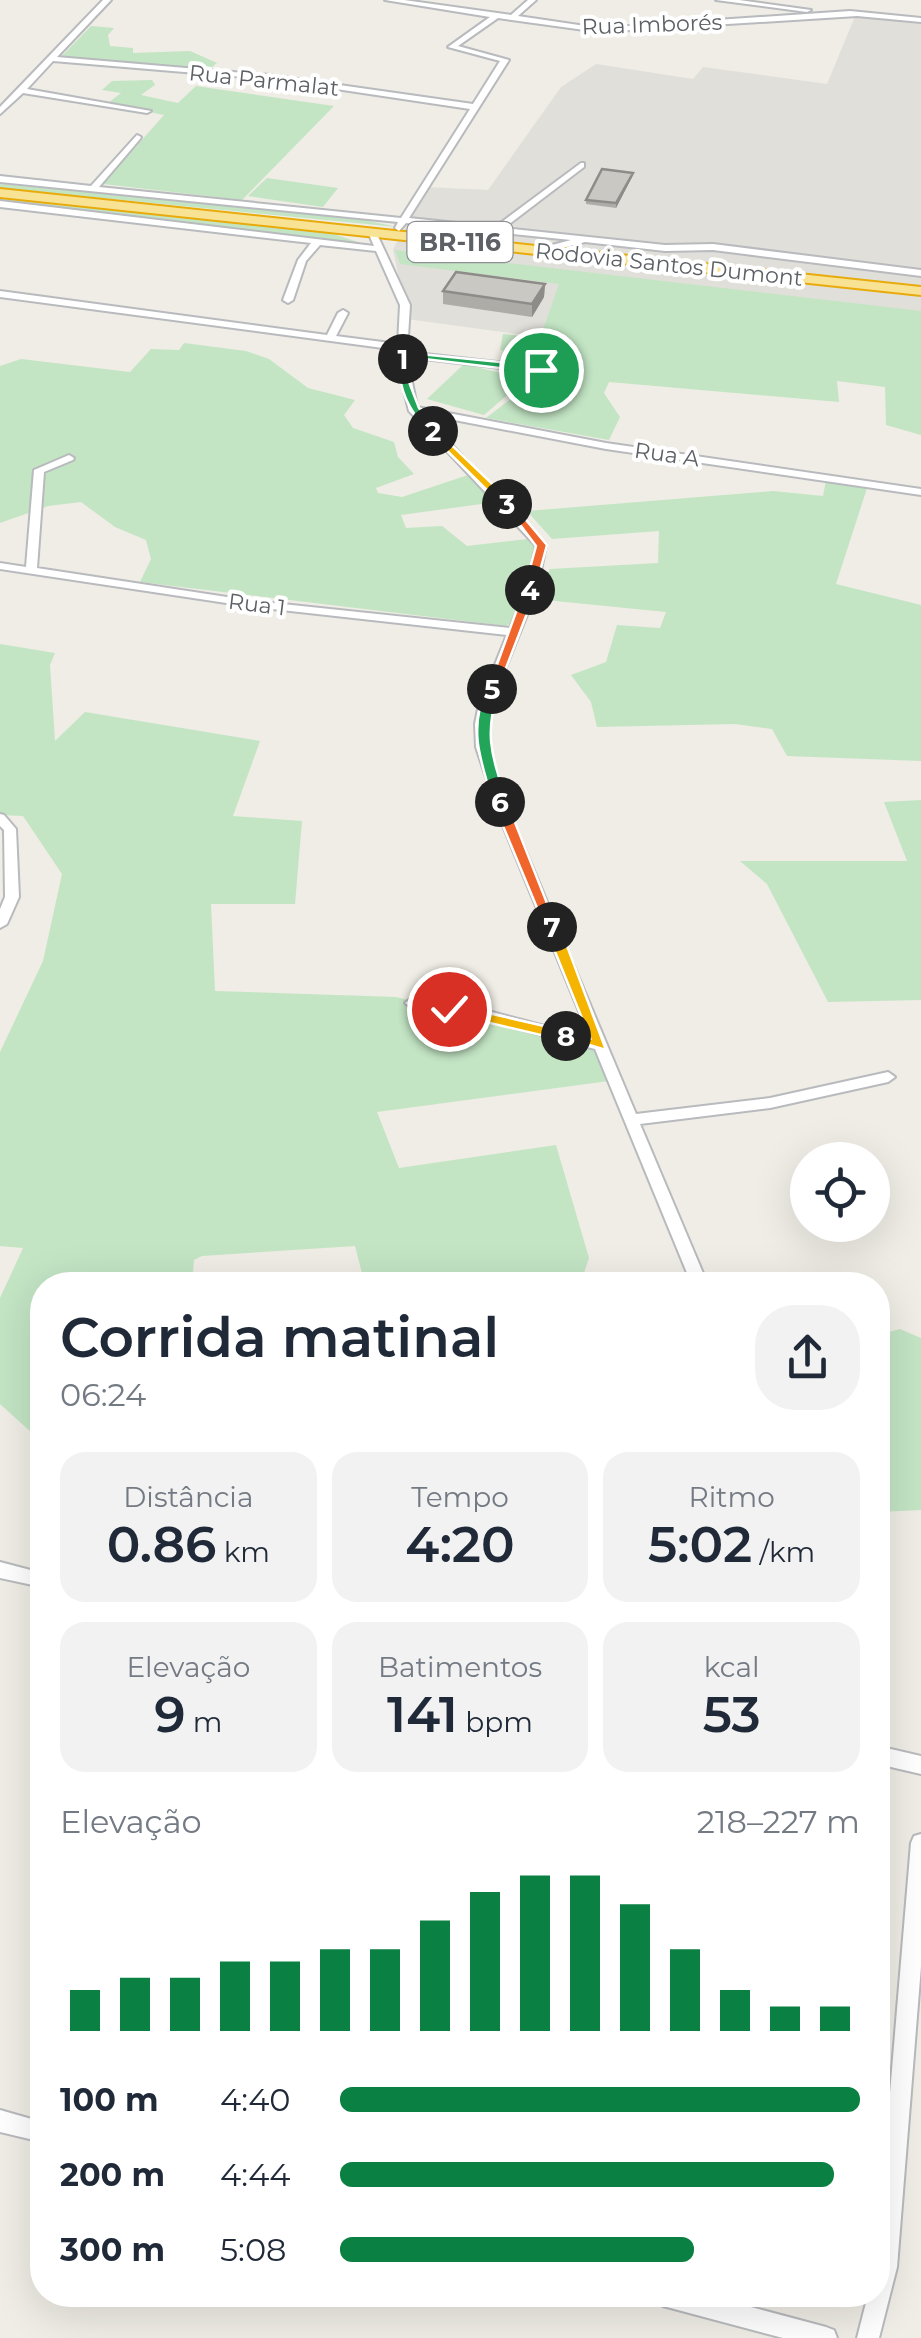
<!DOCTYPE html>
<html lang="pt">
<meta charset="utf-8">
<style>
:root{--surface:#fff;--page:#f2f2f3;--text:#1f2937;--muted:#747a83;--accent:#0b8043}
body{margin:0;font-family:Montserrat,sans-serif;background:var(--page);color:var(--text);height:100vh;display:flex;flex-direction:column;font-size:38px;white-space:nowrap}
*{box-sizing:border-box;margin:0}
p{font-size:32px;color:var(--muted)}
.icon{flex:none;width:55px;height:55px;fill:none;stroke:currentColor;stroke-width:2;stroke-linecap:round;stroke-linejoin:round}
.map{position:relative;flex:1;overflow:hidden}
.details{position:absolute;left:30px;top:1272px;width:860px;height:1035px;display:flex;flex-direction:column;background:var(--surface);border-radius:40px;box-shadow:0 10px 40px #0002}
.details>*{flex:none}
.fabs{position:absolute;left:790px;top:1142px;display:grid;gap:20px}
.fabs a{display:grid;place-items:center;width:100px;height:100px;border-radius:50%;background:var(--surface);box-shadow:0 10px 40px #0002;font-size:50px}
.pin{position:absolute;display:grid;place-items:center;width:85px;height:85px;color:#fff;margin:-42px;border:5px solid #fff;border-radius:50%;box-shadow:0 2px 10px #0007}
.km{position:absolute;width:50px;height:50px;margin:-25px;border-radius:50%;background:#222;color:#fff;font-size:28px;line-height:50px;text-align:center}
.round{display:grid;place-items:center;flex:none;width:105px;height:105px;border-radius:40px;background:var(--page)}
.summary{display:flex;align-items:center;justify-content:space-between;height:170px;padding:0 30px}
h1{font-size:55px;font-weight:600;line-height:75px}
.figures{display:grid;grid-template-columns:repeat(3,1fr);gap:15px;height:170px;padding:10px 30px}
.figures div{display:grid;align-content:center;border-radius:25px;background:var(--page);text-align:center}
.figures b{font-size:50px;font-weight:600}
.figures small{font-size:28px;font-weight:400}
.figures p{font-size:28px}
.chart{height:280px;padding:20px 30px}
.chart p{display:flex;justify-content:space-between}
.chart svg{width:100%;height:180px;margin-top:10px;stroke:var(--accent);stroke-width:6}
ul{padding:0 30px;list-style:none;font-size:32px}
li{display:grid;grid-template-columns:160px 120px 1fr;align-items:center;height:75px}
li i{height:25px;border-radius:12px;background:var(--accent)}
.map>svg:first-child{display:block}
</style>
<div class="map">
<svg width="921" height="2338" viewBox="0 0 921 2338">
<rect width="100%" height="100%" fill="#efede5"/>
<path fill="#e0dfd9" d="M856 14 921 20V389L407 319 393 249 427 187 488 190 561 87 596 64 693 79 703 67 827 84Z"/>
<g fill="#c3e5c4">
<path d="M91 26 114 28 108 35 110 46 133 48V53L190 51 217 63 207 71 60 58Z"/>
<path d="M152 80 155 85 141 95 178 103 196 86 334 106 242 200 103 184 164 115 108 103 121 93 102 90 112 81Z"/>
<path d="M267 178 338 188 323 207 248 196Z"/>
<path d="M0 184 341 215 397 227 0 188Z"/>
<path d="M0 198 321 230 361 243 0 203Z"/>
<path d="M395 250 921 311V435L886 425 885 387 837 381 839 402 609 382 604 393 620 417 609 440 486 418 548 370 573 373 577 361 500 350 503 334 540 338 559 284 400 264Z"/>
<path d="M184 343 246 351 269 359 308 388 355 400 344 415 353 428 394 442 398 457 414 474 376 488 378 493 402 497 471 474 496 502 401 515 406 528 442 526 467 546 528 539 535 547 512 623 506 626 140 582 151 559 146 540 115 527 81 502 48 506 0 523V366L21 359 130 372 151 349 179 350Z"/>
<path d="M464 364 526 379 484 415 427 399Z"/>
<path d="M826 480 868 485 836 584 921 605V761L787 756 772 729 735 724 597 727 591 702 571 675 606 662 617 625 660 628 666 612 535 599 550 569 658 563 659 531 552 539 527 511 773 491 823 496Z"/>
<path d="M0 644 55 653 50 665 55 741 85 712 260 741 233 816 302 821 295 904H211L215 991 396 997 592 1047 609 1081 377 1112 399 1168 556 1145 589 1258 580 1285H365L355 1246 202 1256 194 1260 192 1285H42V1433L31 1432 0 1404V1298L23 1248 0 1246V1052L43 961 62 874 23 816 0 815Z"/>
<path d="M921 800V1000L828 1002 767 884 740 861H907L884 802Z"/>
<path d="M900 1329 921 1338V1510L878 1512V1335Z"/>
</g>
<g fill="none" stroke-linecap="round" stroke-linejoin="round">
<g stroke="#b8babe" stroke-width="4">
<g id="minor">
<path d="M103 0H111L57 57 269 75 473 104 500 61 448 47 490 17 385 0H404L511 15 528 0H536L518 16 599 28 850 11 921 18V22L857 16 599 32 498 18 458 46 509 60 409 218 495 227 581 163H584V167L504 228 665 245 713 244 921 270V276L713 250 665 251 585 242 540 254 536 251 537 249 571 240 406 223 399 231 395 228 398 222 0 182V176L91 186 137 135 141 137 140 139 99 187 401 218 470 109 269 79 53 61 27 89 151 111 147 113 23 93 0 114V107Z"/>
<path d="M716 0H739L811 10 807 12Z"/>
<path d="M0 201 374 246 368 232 375 230 410 305 407 352 524 365 539 358 553 365 536 372 407 357 417 407 606 443 921 489V495L606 449 423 414 546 545 537 590 491 704 487 724 488 747 511 816 636 1114 770 1098 888 1072 895 1077 888 1082 770 1108 640 1124 708 1285H692L595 1049 492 1022 412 1008 405 1003 412 998 492 1012 590 1038 499 816 476 747 475 724 479 704 507 635 253 607 0 569V563L26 567 34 470 69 455 74 458 73 460 44 472 37 568 253 601 510 628 526 590 536 546 409 411 397 363 398 350 0 297V291L327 335 338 313 343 310 348 313 336 336 398 344 400 305 376 251 320 245 306 261 293 300 288 303 283 300 298 260 311 243 0 207Z"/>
<path d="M0 814 4 815 16 829 19 897 7 924 0 928V909L5 897 4 830 0 826Z"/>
<path d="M0 1562 42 1573V1587L0 1578Z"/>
<path d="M878 1746 921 1756V1774L878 1764Z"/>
<path d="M921 1834V1966L897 2267 879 2338H857L868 2295H878V2236L911 1843 914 1836Z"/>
<path d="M0 2110 42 2122V2142L0 2132Z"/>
<path d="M652 2295H706L826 2327 834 2330 837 2338H783L663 2306 655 2303Z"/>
</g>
</g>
<g stroke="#e8ab0b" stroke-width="4">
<path id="highway" d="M0 189 921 287V295L0 197Z"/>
</g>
<use href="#minor" fill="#fff" fill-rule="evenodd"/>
<use href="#highway" fill="#f8e293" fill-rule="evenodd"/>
</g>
<g fill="#aeaca7">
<path d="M632 177 616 208 586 204V200Z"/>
<path d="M545 284 544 297 532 317 443 304V291Z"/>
</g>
<g fill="#8d8c88">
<path d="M633 173 632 177 616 208V203Z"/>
<path d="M545 284 544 297 532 317V304Z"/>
</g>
<g fill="#cac8c2" stroke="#8d8c88" stroke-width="2.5">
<path d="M602 169 633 173 616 203 586 200Z"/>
<path d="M456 272 545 284 532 304 443 291Z"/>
</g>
<path fill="#22a559" stroke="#fff" stroke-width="2.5" d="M400 352 541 366 546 370 541 373 408 357 403 362 398 359Z"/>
<path fill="#22a559" stroke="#fff" stroke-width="2.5" d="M403 355 408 359 409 382 419 408 437 433H429C408 409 399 391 398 359Z"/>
<path fill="#f5b400" stroke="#fff" stroke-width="2.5" d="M433 427 511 502V506H503L429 433Z"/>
<path fill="#f0652b" stroke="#fff" stroke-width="2.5" d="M503 502H511L547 545 534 593 524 590 536 546Z"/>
<path fill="#f0652b" stroke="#fff" stroke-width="2.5" d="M530 587 536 590 498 689 487 692 524 590Z"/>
<path fill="#22a559" stroke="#fff" stroke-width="2.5" d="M487 687 498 689C484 738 492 755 507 802L500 806 493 802C480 759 468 729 487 687Z"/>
<path fill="#f0652b" stroke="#fff" stroke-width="2.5" d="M500 798 507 802 558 931 545 927 493 802Z"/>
<path fill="#f5b400" stroke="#fff" stroke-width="2.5" d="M552 923 560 927 606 1050 559 1036 566 1031 590 1038 545 927Z"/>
<path fill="#f5b400" stroke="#fff" stroke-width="2.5" d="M449 1004 566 1031 574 1036 566 1041 444 1012 442 1009Z"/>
<g text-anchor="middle" stroke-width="8" stroke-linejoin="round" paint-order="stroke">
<g font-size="22" fill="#5d6065" stroke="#fff">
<text transform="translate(652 24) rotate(-2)" y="8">Rua Imborés</text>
<text transform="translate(264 80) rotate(6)" y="8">Rua Parmalat</text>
<text transform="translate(669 264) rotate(6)" y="8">Rodovia Santos Dumont</text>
<text transform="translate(667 454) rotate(8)" y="8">Rua A</text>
<text transform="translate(257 604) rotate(7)" y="8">Rua 1</text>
</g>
<rect fill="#fff" stroke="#8e9093" stroke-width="2.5" x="407.5" y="222" width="105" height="40" rx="8"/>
<g font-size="25" font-weight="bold" fill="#5d6065">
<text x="460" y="251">BR-116</text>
</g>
</g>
</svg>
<div class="fabs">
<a><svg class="icon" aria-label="locate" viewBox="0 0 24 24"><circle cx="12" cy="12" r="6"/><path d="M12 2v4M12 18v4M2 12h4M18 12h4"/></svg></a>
</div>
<div class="pin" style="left:541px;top:370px;background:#1e9e55"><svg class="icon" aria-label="arrive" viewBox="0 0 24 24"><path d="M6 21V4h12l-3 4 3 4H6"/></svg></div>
<div class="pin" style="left:449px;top:1009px;background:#d93025"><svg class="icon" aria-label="check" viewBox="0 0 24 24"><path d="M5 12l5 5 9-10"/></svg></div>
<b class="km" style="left:403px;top:359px">1</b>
<b class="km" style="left:433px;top:431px">2</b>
<b class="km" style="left:507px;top:504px">3</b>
<b class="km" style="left:530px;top:590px">4</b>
<b class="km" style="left:492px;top:689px">5</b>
<b class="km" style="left:500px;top:802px">6</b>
<b class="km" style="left:552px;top:927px">7</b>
<b class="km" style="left:566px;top:1036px">8</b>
<section class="details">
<div class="summary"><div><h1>Corrida matinal</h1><p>06:24</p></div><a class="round"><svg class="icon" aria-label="share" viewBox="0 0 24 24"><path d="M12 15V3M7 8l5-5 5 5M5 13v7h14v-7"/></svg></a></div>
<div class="figures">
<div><p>Distância</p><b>0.86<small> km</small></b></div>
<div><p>Tempo</p><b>4:20</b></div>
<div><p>Ritmo</p><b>5:02<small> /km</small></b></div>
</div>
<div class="figures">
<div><p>Elevação</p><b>9<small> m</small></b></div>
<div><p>Batimentos</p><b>141<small> bpm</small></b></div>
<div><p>kcal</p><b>53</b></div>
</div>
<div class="chart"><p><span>Elevação</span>218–227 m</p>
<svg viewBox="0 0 160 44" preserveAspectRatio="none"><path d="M5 44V34M15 44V31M25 44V31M35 44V27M45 44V27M55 44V24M65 44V24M75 44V17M85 44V10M95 44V6M105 44V6M115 44V13M125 44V24M135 44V34M145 44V38M155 44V38"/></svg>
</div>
<ul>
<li><b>100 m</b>4:40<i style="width:100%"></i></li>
<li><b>200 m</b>4:44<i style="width:95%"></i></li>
<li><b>300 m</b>5:08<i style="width:68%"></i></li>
</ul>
</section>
</div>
